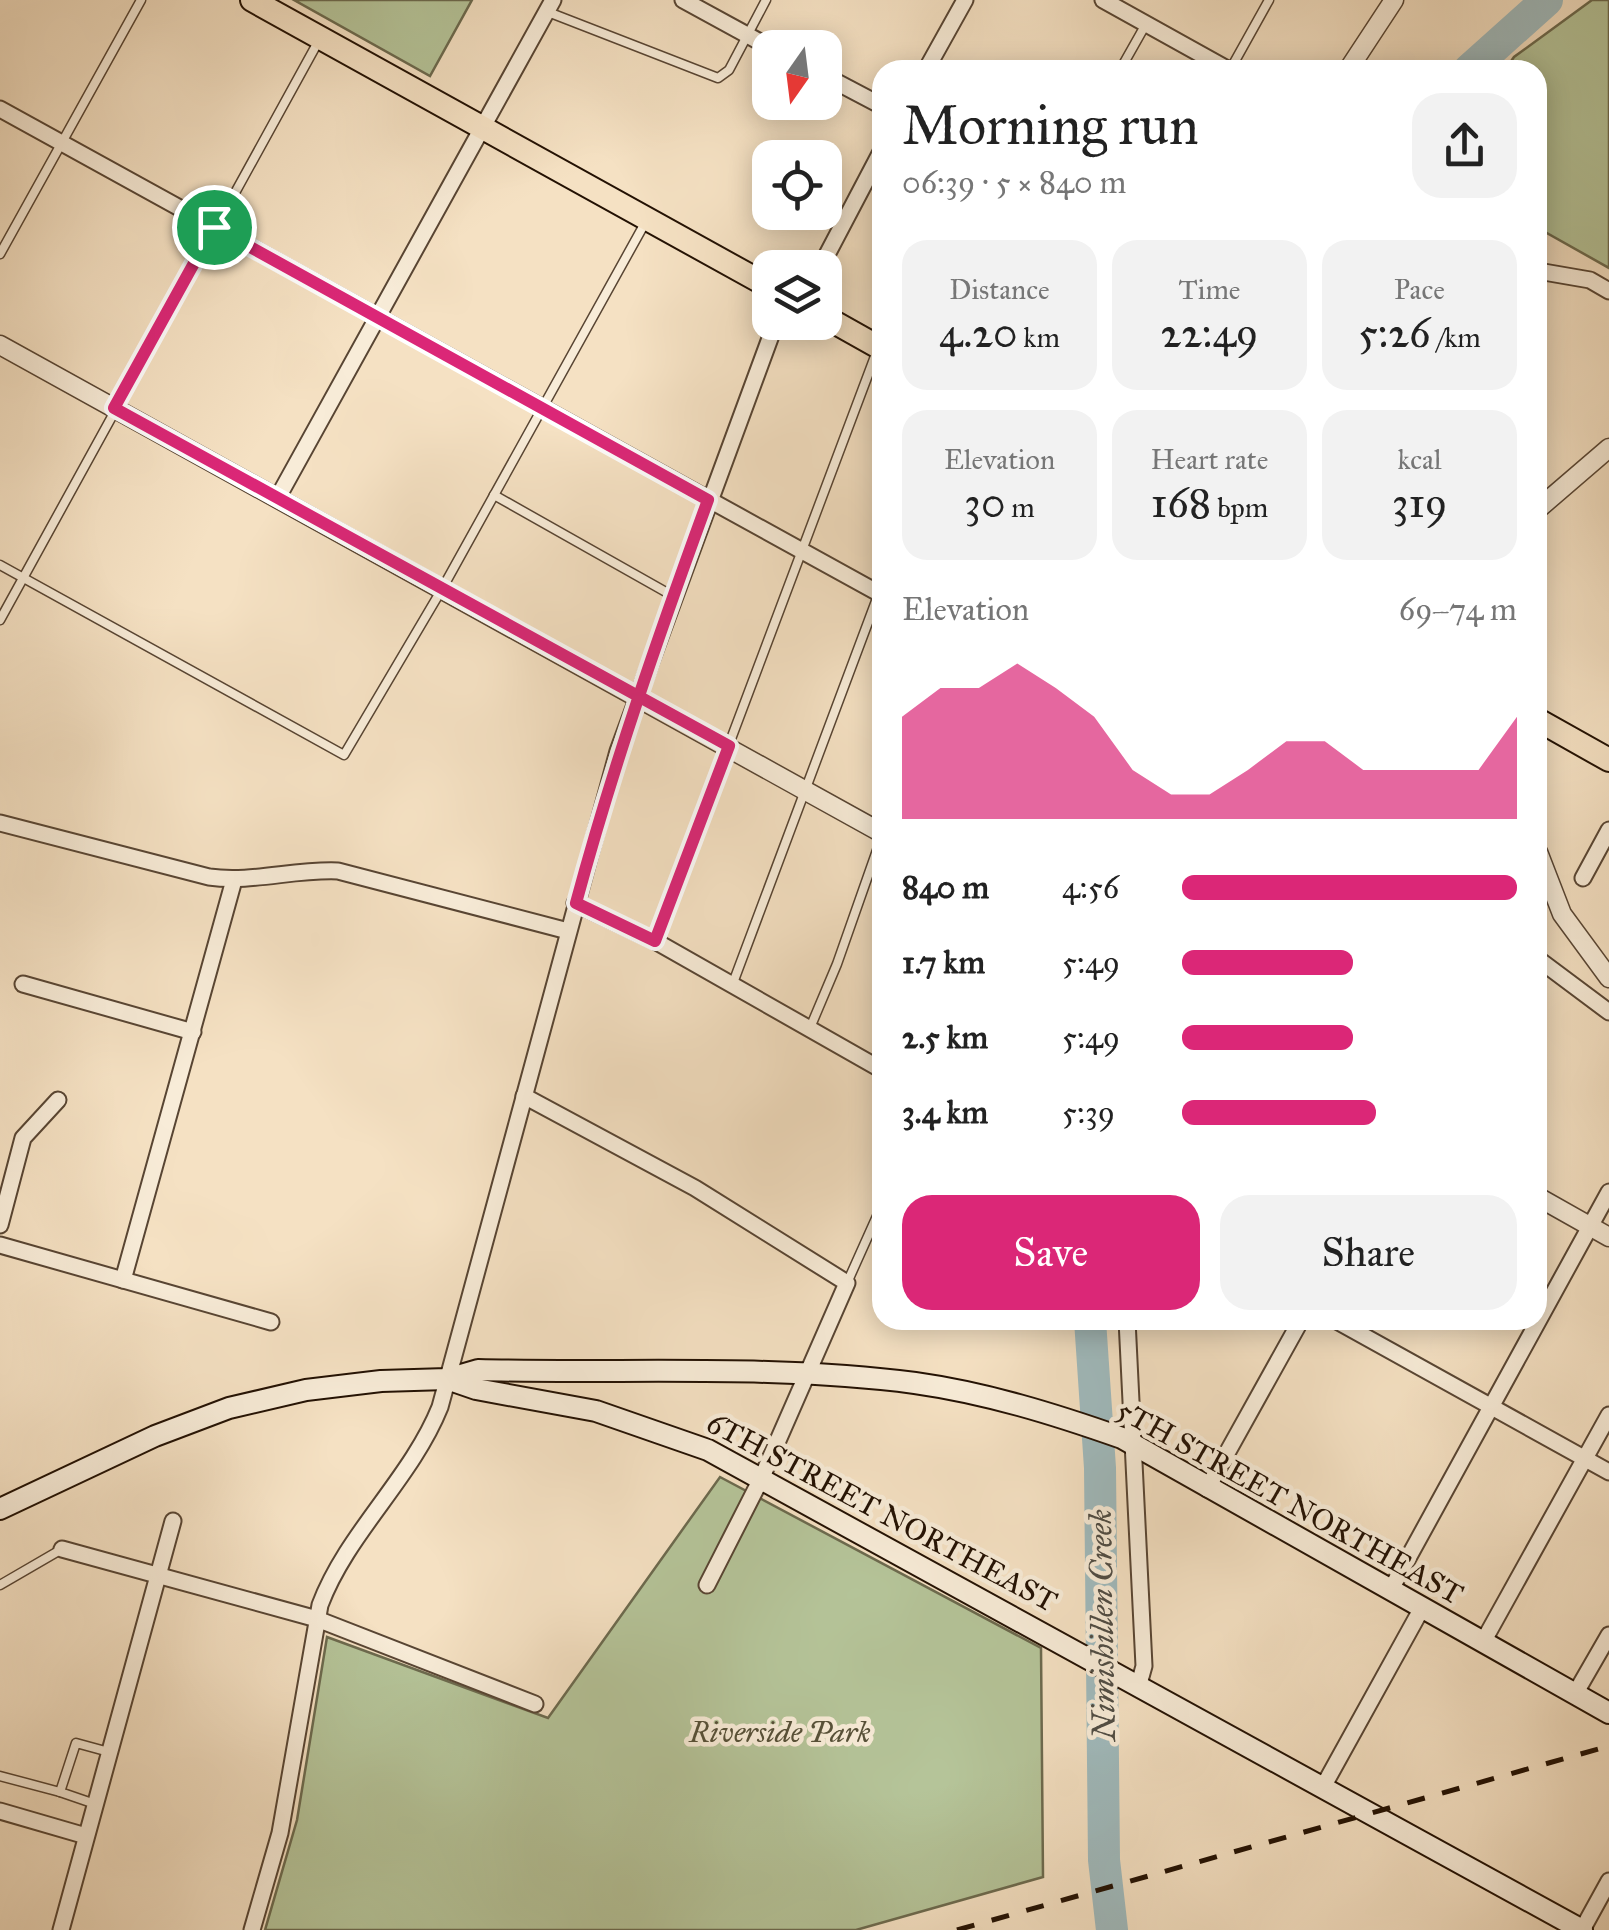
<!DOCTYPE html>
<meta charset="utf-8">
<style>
:root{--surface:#fff;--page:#f2f2f2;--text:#222;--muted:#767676;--accent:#db2777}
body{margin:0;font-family:"IM FELL Great Primer",serif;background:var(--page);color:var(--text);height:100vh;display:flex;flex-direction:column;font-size:38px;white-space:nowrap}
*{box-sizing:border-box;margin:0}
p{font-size:32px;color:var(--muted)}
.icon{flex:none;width:55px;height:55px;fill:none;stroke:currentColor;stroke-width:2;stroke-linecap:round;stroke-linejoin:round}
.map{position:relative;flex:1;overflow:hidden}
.sheet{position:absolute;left:872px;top:60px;width:675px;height:1270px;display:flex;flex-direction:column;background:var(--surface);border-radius:30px;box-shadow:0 5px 25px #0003}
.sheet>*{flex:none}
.needle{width:65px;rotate:194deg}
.tools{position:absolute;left:752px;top:30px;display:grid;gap:20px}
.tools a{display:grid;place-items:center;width:90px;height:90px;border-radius:20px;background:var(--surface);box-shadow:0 5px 25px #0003;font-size:50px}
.pin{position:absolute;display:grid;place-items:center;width:85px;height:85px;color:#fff;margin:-42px;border:5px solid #fff;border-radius:50%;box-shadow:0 2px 10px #0007}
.round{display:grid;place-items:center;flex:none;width:105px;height:105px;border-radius:30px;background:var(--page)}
.head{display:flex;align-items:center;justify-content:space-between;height:170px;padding:0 30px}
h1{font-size:55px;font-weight:600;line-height:75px}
.figures{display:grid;grid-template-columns:repeat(3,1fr);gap:15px;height:170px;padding:10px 30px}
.figures div{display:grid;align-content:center;border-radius:25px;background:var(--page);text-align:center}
.figures b{font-size:42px;font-weight:600}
.figures small{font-size:28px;font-weight:400}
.figures p{font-size:28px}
.chart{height:280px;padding:20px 30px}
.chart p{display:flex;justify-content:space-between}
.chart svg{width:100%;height:180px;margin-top:10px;fill:var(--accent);opacity:.7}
.action{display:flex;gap:20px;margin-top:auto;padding:20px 30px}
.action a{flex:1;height:115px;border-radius:30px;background:var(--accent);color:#fff;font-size:40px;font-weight:600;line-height:115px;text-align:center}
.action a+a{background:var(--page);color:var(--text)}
ul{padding:0 30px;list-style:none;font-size:32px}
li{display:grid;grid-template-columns:160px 120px 1fr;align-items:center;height:75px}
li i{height:25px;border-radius:12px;background:var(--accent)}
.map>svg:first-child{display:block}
</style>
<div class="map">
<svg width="1609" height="1930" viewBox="0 0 1609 1930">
<rect width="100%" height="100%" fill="#f5e1c3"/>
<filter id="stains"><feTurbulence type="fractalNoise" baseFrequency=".002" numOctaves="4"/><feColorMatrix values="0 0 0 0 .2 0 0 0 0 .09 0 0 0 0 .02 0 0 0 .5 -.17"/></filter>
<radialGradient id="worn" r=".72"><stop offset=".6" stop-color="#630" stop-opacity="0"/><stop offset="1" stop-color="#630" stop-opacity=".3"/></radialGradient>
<g fill="#b5c499" stroke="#6c6a4e" stroke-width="2.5">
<path d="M294 0H472L430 76Z"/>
<path d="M1592 0H1609V268L1538 228V70H1505L1514 57Z"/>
<path d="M720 1477 1041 1648 1043 1877 856 1930H265L297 1820 327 1637 548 1718Z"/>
</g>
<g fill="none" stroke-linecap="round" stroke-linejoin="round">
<g stroke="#a0bbbe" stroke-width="32">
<path d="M1469 70 1547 0"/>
<path d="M1090 1320 1100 1468 1104 1860 1112 1930"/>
</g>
<g stroke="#584533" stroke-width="11">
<g id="service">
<path d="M548 12 718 78 729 70 766 0"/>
<path d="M1120 70 1146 24"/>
<path d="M1230 70 1269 0"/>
<path d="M0 254 141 0"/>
<path d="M494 495 673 596"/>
<path d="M0 565 344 755 442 589 645 223"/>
<path d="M0 620 318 42"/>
<path d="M655 941 877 351"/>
<path d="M733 983 882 585"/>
<path d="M810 1028 837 964 882 836"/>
<path d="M847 1283 882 1205"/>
<path d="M0 1585 62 1549"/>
<path d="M0 1776 60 1792"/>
<path d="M95 1804 60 1792 76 1743 109 1752"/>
</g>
</g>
<g stroke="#584533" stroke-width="19">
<g id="minor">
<path d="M683 0 771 48"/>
<path d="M1103 0 1229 70"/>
<path d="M926 70 965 0"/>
<path d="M825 76 882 106"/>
<path d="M0 109 882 595"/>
<path d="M820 268 882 150"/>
<path d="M1538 271 1590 280 1609 291"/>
<path d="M277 499 553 0"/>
<path d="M0 823 209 877C252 883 294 869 338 871L568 931"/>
<path d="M1583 878 1609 830"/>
<path d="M575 903 655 941 882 1070"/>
<path d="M1538 959 1609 1012"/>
<path d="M23 984 193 1032"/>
<path d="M524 1096 695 1188 847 1283 762 1477 707 1585"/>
<path d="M0 1225 23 1138 58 1100"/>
<path d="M0 1245 271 1322"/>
<path d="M123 1280 234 880"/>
<path d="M1127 1320 1144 1666 1139 1684"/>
<path d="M1335 1320 1609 1472"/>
<path d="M1207 1489 1301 1320"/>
<path d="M62 1549 317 1619 535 1704"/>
<path d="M1390 1591 1609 1192"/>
<path d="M1483 1642 1609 1415"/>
<path d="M1575 1694 1609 1635"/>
<path d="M1323 1787 1422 1608"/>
<path d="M0 1811 86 1836"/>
<path d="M61 1930 173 1521"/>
<path d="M252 1930 280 1833 320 1605C347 1533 411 1479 440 1407L618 751 776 322"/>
<path d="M1582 1930 1609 1881"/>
</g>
</g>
<g stroke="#584533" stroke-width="21">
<g id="tertiary">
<path d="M1348 70 1394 0"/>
<path d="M0 345 882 833"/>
<path d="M1538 509 1609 448"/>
<path d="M1538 852 1562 914 1609 978"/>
<path d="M1538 1197 1609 1237"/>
</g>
</g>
<g stroke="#231103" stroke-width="24">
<g id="secondary">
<path d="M447 1379 476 1389 596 1411 708 1450 1582 1930"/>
<path d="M0 1509 155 1436 229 1408 306 1390 381 1381 447 1379 478 1370C622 1374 771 1364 915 1383 986 1393 1054 1414 1122 1438L1609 1713"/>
</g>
</g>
<g stroke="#231103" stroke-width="26">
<g id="primary">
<path d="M252 0 770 287"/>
<path d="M825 317 882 349"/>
<path d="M1538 720 1609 760"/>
</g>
</g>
<use href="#service" stroke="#f8ecd8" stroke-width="8"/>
<use href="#minor" stroke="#f8ecd8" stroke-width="15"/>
<use href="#tertiary" stroke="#f8ecd8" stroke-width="18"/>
<use href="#secondary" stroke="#f8ecd8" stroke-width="20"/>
<use href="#primary" stroke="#f5e1c3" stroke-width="22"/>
<path stroke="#231103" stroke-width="5" stroke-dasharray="18 18" stroke-linecap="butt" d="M957 1930 1609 1746"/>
</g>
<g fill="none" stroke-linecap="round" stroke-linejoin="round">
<g stroke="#fff" stroke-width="20">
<path id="route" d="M214 227 708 500C659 634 613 766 576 903L655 941 729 746C523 634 318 521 114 408L214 227"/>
</g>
<use href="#route" stroke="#db2777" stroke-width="12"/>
</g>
<g text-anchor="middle" stroke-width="9" stroke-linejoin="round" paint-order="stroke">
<g font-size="30" fill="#231103" stroke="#f8ecd8">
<text transform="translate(1290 1502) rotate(29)" y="10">5TH STREET NORTHEAST</text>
<text transform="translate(882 1512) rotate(28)" y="10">6TH STREET NORTHEAST</text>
</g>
<g font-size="30" font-style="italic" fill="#565038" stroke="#f8ecd8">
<text x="780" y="1742">Riverside Park</text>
</g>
<g font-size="32" font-style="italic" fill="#4f4c44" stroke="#f8ecd8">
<text transform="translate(1102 1625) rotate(-91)" y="11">Nimishillen Creek</text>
</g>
</g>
<rect width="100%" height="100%" filter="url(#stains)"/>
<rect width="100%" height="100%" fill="url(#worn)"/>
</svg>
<div class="tools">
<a><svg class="needle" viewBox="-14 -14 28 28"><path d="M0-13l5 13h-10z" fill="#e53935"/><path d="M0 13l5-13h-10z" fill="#767676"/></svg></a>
<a><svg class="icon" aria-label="locate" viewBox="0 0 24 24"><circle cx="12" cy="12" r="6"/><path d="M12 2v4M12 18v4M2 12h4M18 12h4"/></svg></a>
<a><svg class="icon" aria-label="layers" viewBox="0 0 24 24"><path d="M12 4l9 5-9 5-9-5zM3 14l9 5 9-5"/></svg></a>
</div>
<div class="pin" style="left:214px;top:227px;background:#1e9e55"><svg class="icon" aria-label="arrive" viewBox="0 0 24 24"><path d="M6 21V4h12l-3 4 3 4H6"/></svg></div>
<section class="sheet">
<div class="head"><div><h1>Morning run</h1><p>06:39 · 5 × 840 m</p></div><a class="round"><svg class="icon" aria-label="share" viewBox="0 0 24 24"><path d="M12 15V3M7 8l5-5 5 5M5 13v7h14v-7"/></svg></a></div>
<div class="figures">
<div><p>Distance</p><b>4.20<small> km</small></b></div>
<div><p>Time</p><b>22:49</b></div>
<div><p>Pace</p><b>5:26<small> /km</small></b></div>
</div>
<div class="figures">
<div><p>Elevation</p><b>30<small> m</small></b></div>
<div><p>Heart rate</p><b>168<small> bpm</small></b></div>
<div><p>kcal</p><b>319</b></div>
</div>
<div class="chart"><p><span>Elevation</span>69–74 m</p>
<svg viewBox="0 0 160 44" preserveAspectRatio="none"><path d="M0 44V19L10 12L20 12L30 6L40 12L50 19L60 32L70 38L80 38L90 32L100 25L110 25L120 32L130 32L140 32L150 32L160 19V44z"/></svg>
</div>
<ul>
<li><b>840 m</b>4:56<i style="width:100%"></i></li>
<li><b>1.7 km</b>5:49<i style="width:51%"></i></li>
<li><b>2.5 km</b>5:49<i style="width:51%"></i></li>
<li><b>3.4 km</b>5:39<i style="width:58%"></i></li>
</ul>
<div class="action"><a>Save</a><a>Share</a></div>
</section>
</div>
